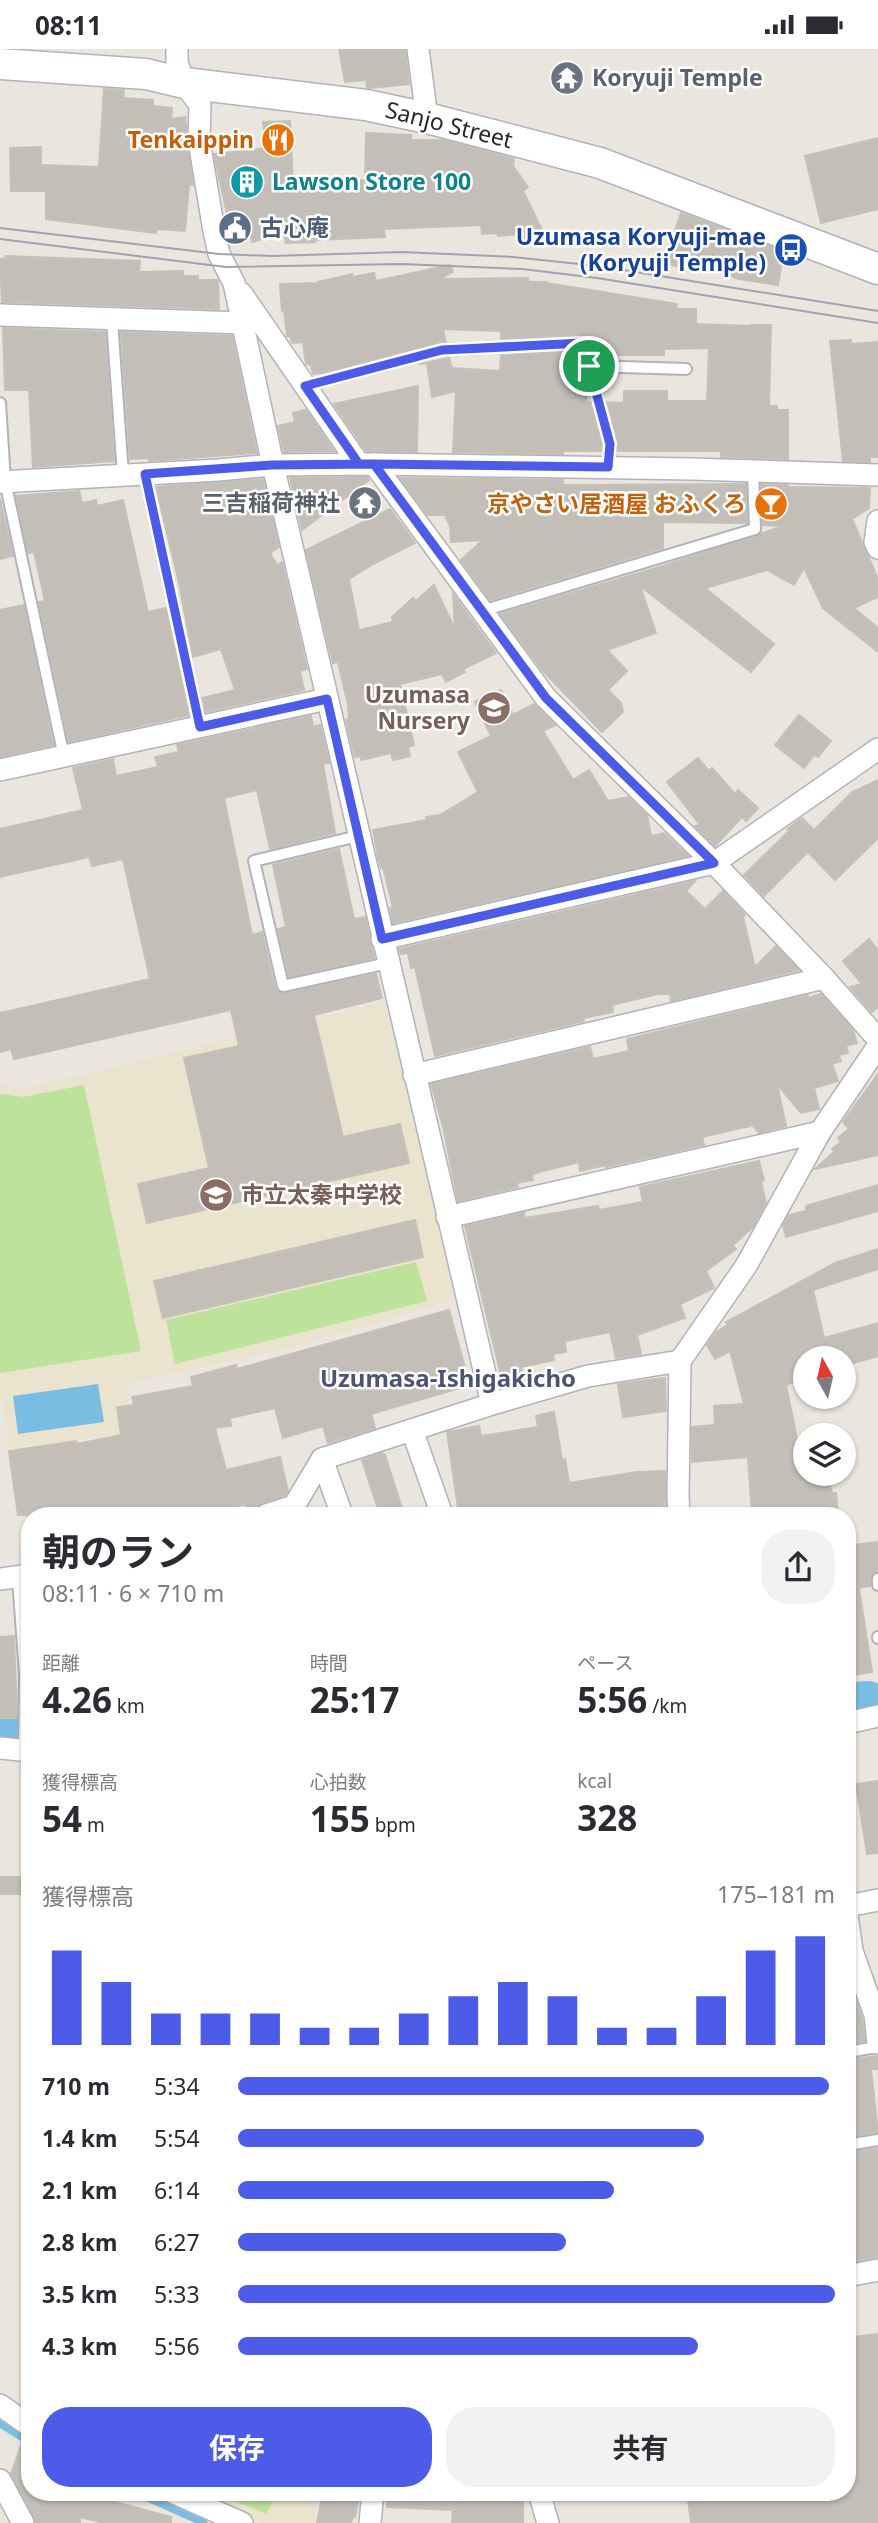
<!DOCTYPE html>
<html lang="ja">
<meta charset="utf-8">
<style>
:root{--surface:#fff;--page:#f2f2f3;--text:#2b2b33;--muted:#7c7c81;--accent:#4c5be8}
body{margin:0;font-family:"Noto Sans","Noto Sans JP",sans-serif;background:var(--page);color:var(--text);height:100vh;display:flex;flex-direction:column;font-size:26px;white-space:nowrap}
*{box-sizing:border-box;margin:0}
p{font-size:23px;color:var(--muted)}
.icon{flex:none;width:38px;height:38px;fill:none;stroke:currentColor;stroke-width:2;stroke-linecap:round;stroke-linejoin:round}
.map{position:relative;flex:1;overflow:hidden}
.panel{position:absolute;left:21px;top:1458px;width:835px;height:994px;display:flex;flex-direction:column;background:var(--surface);border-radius:28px;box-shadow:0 2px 5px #0004}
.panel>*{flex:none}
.needle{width:46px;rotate:352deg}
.tools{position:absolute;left:793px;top:1297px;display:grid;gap:14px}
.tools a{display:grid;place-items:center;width:63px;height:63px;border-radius:50%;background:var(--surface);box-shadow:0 2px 5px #0004;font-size:35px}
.pin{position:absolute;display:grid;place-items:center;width:60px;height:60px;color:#fff;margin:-30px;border:4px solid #fff;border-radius:50%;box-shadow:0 2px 7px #0007}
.round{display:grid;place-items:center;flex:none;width:74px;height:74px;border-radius:28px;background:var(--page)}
.overview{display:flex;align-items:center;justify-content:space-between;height:119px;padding:0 21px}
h1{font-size:38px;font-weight:700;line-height:52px}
.figures{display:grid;grid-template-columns:repeat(3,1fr);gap:10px;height:119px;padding:7px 21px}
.figures div{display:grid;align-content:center}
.figures b{font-size:35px;font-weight:700}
.figures small{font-size:19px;font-weight:400}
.figures p{font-size:19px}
.chart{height:196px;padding:14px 21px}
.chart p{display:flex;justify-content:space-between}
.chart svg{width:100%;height:126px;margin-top:7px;stroke:var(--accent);stroke-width:6}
.button{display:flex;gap:14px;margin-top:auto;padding:14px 21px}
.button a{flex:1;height:80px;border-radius:28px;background:var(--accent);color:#fff;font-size:28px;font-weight:700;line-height:80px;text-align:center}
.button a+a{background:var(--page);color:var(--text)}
ul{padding:0 21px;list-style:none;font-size:23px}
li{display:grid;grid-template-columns:112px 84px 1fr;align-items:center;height:52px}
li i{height:18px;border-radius:9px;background:var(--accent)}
.status{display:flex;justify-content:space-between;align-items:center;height:49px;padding:0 35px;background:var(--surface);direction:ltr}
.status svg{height:19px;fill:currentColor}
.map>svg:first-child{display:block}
</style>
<div class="status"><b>08:11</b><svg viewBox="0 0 49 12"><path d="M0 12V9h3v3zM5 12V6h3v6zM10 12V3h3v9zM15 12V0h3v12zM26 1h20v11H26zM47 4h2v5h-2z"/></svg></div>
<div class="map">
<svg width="878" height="2474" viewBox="0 0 878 2474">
<rect width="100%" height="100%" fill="#eae5dd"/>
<g fill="#eae3ce">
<path d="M385 953 456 1250 293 1298 125 1335 136 1383 9 1400 3 1349H0V1034L19 1041Z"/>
<path d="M192 2443H317L314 2474H263Z"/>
</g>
<g fill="#bde29b">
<path d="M84 1036 141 1302 0 1324V1045L23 1048Z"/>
<path d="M416 1213 427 1252 175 1315 166 1271Z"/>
<path d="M215 2443H296L295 2449 278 2444 266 2465Z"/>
</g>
<path fill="#7abde2" d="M98 1335 104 1373 18 1385 13 1347Z"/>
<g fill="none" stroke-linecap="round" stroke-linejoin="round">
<g stroke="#7abde2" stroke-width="7">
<path d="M0 2375 29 2393"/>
<path d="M134 2443 204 2474"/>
</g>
<g stroke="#7abde2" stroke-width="42">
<path d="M847 1655 868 1653"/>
<path d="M0 1688 30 1691"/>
</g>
</g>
<g fill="#c3bfb8" stroke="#c5c1b7" stroke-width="2">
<path d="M339 0H405L409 35 369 39 367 38 366 31 345 33Z"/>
<path d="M104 40 124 41 123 49 153 51V57L172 59 171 70 185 68 193 136H189L185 182 156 180V184L46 170V142H11L10 99 41 98V116L99 118Z"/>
<path d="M290 72 293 133 365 131 366 84 411 86V91H443L514 110 513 117 528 138 523 142 542 181 520 191 517 185 498 187 497 184 482 185 481 176 384 180 385 188 314 191 315 193 286 194 284 184 252 193 250 184 232 188 214 105 266 99 263 73Z"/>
<path d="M878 89V160L821 174 805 107Z"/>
<path d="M681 164 780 201 777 216 781 217 778 236 739 230 699 216 697 222 664 214Z"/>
<path d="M6 207 140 212 139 223 183 222V227H198V231H218L219 260 2 253 0 210 6 209Z"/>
<path d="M450 216 453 223 438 230 528 229V233H547V234L677 255 676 260H696V275L750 277V276H771L769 357H777V361H788V410L721 408V402H617L618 393 607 353 624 354V342H667V352H707L709 299 664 300V306H594L589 289 583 286 501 290V282L443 280 446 293 325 324 313 325 311 316 306 315 303 293 292 294 290 287H287L284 262H282L280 235 318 234V233L352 225 353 228 374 224 376 232Z"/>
<path d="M3 279 105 283 114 412 33 418 29 341H5Z"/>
<path d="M121 283 232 287 257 404 149 412V409L130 410Z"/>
<path d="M851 291V295L878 293V408H870V413L843 412 830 292Z"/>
<path d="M577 302 587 339 586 353H591L602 396 601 402H563V405L453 403 456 342 432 348 427 314 419 315 449 309 452 319 500 322 501 306Z"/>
<path d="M418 337 417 403 366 402 334 355Z"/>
<path d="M306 361 334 402 284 403 278 377 295 373 293 364Z"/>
<path d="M367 428 369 431 302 481 290 429Z"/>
<path d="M400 429 563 431V436L746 435 747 474 663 473V499L490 551 461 511 483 491 451 493 450 477 445 466H428Z"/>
<path d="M263 430 279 498 270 504 277 516 282 513 307 620 300 622 304 641 205 663 202 649 235 641 221 600 193 608 179 534 156 438Z"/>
<path d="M761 435 788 436V438L870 439 869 459 852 470 878 530V548L854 559 878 579V603L823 559 804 519 794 536 767 521 705 539 774 595 751 623 640 537 656 584 607 601 627 622 608 641 621 654 623 663 602 683 542 621 500 565 663 517 784 477 763 476Z"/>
<path d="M79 442 82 454 96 451 97 457 123 451 148 563 166 559 189 666 69 693 39 553 45 552 34 503 28 504 16 447Z"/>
<path d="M0 450 13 507 0 510Z"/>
<path d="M390 460 415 494 373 515 349 530 359 581 393 573 392 568 413 549 416 552 434 536 455 580 453 545 496 604 463 620 465 623 446 633 442 625 400 635 414 696 408 698 410 707 393 711 391 704 361 711V707L355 708 346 671 349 670 348 656 338 613 333 614 306 501Z"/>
<path d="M24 556 53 696 0 708V561Z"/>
<path d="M501 641 513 666 534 655 555 676 543 682 573 731 589 721 608 752 628 748 647 766 651 787 664 784 688 807 393 874 390 859 393 858 383 818 381 819 378 808 373 781 427 771 426 768 440 766 478 743 458 703 491 687 475 653Z"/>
<path d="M799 666 831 692 818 708 814 706 804 719 775 696Z"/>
<path d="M311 667 313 678 320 676 329 714 323 715 335 784 270 800 257 741 224 749 252 886 262 883 275 939 280 944 376 925 382 949 314 966 343 1088 400 1075 409 1114 147 1174 138 1135 209 1119 184 1009 239 997 231 961 14 1010 11 1000 0 1003V964L150 930 123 810 92 817 89 808 0 828V780L83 761 73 719 113 710 116 727 158 718 155 708 179 703 177 696Z"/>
<path d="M698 709 709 722 712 719 735 745 738 741 758 759 746 772 742 768 715 797 695 777 700 776 667 733Z"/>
<path d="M878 731V789L835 831 808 803 764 847 744 826 789 782 787 780 802 769 814 781 852 743Z"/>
<path d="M339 800 354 870 365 868 374 909 289 928 278 880 286 878 273 816Z"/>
<path d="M695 832 686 842 705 860 723 842 745 866 743 868 755 918 776 897 799 921 671 952 670 945H658L612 956 613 963 583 969 584 972 435 1007 415 918 411 919 408 904 401 905 399 900Z"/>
<path d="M869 890 878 901V958L872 963 850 938 862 935 843 912Z"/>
<path d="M821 945 853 981 857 994 846 997 848 1004 839 1006 841 1012 832 1015 838 1032 814 1039 819 1060 801 1064 777 1035 786 1077 759 1084 749 1072 750 1077 702 1088 704 1096 606 1118V1116L580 1122 579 1113 539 1123 532 1126 533 1131 517 1134 518 1138 458 1152 443 1078 431 1035 590 998 593 1010 629 1002 627 990 808 946V949Z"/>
<path d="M878 1025V1106L815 1120 834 1103 832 1100 841 1093 838 1089 849 1080 843 1073Z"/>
<path d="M759 1112 764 1131 761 1132 766 1154 753 1178 733 1196 736 1200 706 1222 714 1239 680 1255 685 1269 637 1286 641 1305 616 1309 610 1283 565 1292 566 1303 553 1305 554 1311 521 1318 524 1331 503 1335 465 1177 524 1164 525 1169 598 1157 599 1161 643 1153 640 1138Z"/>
<path d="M878 1136V1162L786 1188 783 1177 789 1166 806 1162V1157Z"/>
<path d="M415 1171 423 1208 163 1269 154 1232Z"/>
<path d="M878 1200V1220L813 1241 824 1289 878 1274V1307L844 1317V1309H805V1328L786 1336 798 1394 805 1393V1424H827L832 1444H836L838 1466H752L748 1408 692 1413V1378L715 1376 714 1357 744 1355 730 1302 715 1310 707 1296 716 1283 728 1276 726 1273 835 1214Z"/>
<path d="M449 1261 470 1336 371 1365 375 1379 328 1394 323 1377 283 1389 275 1359 230 1369 231 1377 215 1379 226 1421 280 1408 288 1442 285 1446 257 1457 253 1466H247L246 1455 197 1466H18L9 1402 76 1392 77 1395 121 1386 117 1358 134 1356 132 1348 193 1337 191 1328 210 1323 236 1316 237 1320Z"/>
<path d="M665 1329 666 1362 623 1368 618 1335Z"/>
<path d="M554 1363 562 1411 565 1410 569 1434 637 1423 665 1422 666 1466H459L447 1383 479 1377 481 1387 538 1378 536 1367Z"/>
<path d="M382 1404 385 1406 404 1466H380L362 1411Z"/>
<path d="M878 1493V1522L871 1527 870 1537 859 1539 872 1623 847 1627V1497Z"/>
<path d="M14 1587 17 1669H0V1588Z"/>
<path d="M878 1732V1804L867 1805 856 1735Z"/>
<rect x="0" y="1828" width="30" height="17"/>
<path d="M847 1927 862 1969 865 1992 847 1995V1990H851L847 1966Z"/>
<path d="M878 2007V2020H871L878 2083 847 2088V2011Z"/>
<path d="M878 2099V2208L847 2214V2197L857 2196 852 2158 847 2159V2104Z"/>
<path d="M878 2285V2474H691L687 2443H847V2289Z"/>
<path d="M24 2388 30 2390V2443H110L108 2451 171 2468V2474H104L80 2468V2474H36L11 2425Z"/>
<path d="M323 2443H360L355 2468 353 2467 351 2474H317Z"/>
<path d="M387 2443H476V2452L523 2451V2474H452L453 2461 387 2458Z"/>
</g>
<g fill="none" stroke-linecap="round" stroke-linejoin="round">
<g stroke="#b0b2bc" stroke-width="14">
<g id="service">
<path d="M112 271 123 426"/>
<path d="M589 317 686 320"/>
<path d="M305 337 442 301 583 294 610 395 608 418"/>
<path d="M0 354 5 432 64 708"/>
<path d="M145 425 200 678"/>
<path d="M482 562 755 480 753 422"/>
<path d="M358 787 254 812 283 937 388 914"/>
<path d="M18 1529 25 1626 24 1701"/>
<path d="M878 1530V1536"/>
<path d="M878 1588V1589"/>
<path d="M847 2003 878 1998"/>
<path d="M847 2096 878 2091"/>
</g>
</g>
<g stroke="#b0b2bc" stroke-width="24">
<g id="minor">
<path d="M177 0V13L184 34 200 56 199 92 214 182 219 205 234 234 273 416 492 1355"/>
<path d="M418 0 427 69"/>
<path d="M241 244 359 415"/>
<path d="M0 266 243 274"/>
<path d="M374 415 546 649 714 814 824 929 878 990"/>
<path d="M0 433 218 421 273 416 374 415 692 420 878 426"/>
<path d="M878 472 875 493 878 499"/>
<path d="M0 721 327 650"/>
<path d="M382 890 714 814 878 700"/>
<path d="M414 1026 824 929"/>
<path d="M447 1168 820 1083"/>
<path d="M412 1381 442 1466"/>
<path d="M322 1410 342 1466"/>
<path d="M266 1466 294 1457 322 1410 492 1355 588 1327 680 1312"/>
<path d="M679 1466 678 1447 680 1312 746 1217 820 1083 878 997"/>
<path d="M0 1530 30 1526"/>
<path d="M847 1674 878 1667"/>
<path d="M0 1699 30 1702"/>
<path d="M847 1857 878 1851"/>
<path d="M847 1866 852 1902 875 1966 878 1994"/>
<path d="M847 2227 878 2221"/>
<path d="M0 2356 30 2377"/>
<path d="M0 2431 23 2474"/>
<path d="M172 2443 242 2474"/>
<path d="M539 2443 548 2474"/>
<path d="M370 2474 373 2443"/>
</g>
</g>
<g stroke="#b0b2bc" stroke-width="33">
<path id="secondary" d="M0 15 146 25 184 34 366 56 427 69 600 114 878 220"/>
</g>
<use href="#service" stroke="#fff" stroke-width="10"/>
<use href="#minor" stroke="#fff" stroke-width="21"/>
<use href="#secondary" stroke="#fff" stroke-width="30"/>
<g stroke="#a0a1b2" stroke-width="2">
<path d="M0 179 219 205 272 207 402 203 513 208 598 217 878 262"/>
<path d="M0 190 226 218 402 215 522 220 597 229 878 274"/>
</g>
</g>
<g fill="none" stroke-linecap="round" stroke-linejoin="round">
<g stroke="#fff" stroke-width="14">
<path id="route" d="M589 317 610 395 608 418 374 415 272 416 145 425 200 678 327 650 382 890 714 814 546 649 374 415H359L305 337 442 301 583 294 589 317"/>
</g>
<use href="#route" stroke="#4c5be8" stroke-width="9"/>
</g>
<defs>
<g id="temple-disc" transform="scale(1.75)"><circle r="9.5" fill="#6b7280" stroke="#fff"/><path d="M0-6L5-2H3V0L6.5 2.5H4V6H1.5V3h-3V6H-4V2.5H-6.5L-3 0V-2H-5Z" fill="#fff"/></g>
<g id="restaurant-disc" transform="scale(1.75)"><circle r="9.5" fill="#e8710a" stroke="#fff"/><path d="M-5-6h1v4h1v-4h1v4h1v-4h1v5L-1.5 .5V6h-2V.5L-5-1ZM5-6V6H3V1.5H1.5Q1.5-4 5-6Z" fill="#fff"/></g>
<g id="building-disc" transform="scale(1.75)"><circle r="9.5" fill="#0f9aa8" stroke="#fff"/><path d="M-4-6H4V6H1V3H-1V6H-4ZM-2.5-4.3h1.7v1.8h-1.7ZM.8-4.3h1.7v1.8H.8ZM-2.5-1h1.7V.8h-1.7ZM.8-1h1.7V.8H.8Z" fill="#fff"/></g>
<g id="civic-disc" transform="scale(1.75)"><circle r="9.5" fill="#5c6f8a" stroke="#fff"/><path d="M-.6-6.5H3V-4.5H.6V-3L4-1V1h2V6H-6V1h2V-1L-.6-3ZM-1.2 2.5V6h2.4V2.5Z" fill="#fff"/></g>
<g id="bus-disc" transform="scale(1.75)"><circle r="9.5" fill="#1a4fb4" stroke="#fff"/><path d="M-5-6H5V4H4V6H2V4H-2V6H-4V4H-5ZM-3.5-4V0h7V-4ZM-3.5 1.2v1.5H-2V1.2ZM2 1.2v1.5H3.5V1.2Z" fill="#fff"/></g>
<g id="bar-disc" transform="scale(1.75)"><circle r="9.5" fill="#e8710a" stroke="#fff"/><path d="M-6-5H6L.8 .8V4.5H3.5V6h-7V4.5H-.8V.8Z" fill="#fff"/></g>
<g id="school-disc" transform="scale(1.75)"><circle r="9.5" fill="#8d6e63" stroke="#fff"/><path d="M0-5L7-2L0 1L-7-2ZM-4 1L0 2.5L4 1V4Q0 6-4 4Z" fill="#fff"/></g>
</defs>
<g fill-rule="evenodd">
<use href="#temple-disc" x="567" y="29"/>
<use href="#restaurant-disc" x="278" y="91"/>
<use href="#building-disc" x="247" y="133"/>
<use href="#civic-disc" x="235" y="179"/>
<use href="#bus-disc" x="791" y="201"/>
<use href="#temple-disc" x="365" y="454"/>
<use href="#bar-disc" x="771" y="455"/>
<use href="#school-disc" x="494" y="659"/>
<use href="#school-disc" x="216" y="1146"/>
</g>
<g text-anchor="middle" stroke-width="5" stroke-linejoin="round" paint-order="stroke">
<g font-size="23" font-weight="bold" fill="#5b616d" stroke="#fff" text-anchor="start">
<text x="592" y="37">Koryuji Temple</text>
<text x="340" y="462" text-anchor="end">三吉稲荷神社</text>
</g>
<g font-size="23" fill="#292929" stroke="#fff">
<text transform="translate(449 76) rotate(14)" y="8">Sanjo Street</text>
</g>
<g font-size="23" font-weight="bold" fill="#c56008" stroke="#fff" text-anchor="end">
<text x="254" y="99">Tenkaippin</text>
<text x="746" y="463">京やさい居酒屋 おふくろ</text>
</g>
<g font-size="23" font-weight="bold" fill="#0d838f" stroke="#fff" text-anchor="start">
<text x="272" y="141">Lawson Store 100</text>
</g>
<g font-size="23" font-weight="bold" fill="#4e5e75" stroke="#fff" text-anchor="start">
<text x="260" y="187">古心庵</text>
</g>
<g font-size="23" font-weight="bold" fill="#164399" stroke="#fff" text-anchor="end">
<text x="766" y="196">Uzumasa Koryuji-mae<tspan x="766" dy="26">(Koryuji Temple)</tspan></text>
</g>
<g font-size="23" font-weight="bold" fill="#785e54" stroke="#fff" text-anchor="end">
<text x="470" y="654">Uzumasa<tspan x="470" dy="26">Nursery</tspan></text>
<text x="241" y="1154" text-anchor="start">市立太秦中学校</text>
</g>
<g font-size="24" font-weight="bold" fill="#4e5275" stroke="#fff">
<text x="448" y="1338">Uzumasa-Ishigakicho</text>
</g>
</g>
</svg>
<div class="tools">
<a><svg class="needle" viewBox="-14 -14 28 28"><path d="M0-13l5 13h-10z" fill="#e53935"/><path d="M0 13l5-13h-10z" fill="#7c7c81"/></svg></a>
<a><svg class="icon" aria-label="layers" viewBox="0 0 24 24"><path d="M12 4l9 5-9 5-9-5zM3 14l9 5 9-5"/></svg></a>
</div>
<div class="pin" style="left:589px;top:317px;background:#1e9e55"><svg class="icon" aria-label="arrive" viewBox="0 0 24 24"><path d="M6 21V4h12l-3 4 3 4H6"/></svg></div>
<section class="panel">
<div class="overview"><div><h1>朝のラン</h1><p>08:11 · 6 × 710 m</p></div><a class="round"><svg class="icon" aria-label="share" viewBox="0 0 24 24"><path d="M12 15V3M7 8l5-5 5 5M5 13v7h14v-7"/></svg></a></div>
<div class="figures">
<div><p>距離</p><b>4.26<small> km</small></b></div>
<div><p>時間</p><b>25:17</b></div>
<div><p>ペース</p><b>5:56<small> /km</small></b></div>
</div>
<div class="figures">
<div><p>獲得標高</p><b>54<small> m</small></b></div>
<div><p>心拍数</p><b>155<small> bpm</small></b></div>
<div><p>kcal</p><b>328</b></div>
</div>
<div class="chart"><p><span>獲得標高</span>175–181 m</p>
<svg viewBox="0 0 160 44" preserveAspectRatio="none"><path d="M5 44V11M15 44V22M25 44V33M35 44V33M45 44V33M55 44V38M65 44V38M75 44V33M85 44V27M95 44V22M105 44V27M115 44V38M125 44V38M135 44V27M145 44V11M155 44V6"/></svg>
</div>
<ul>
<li><b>710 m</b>5:34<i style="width:99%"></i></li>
<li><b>1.4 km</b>5:54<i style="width:78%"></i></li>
<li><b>2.1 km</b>6:14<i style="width:63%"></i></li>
<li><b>2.8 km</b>6:27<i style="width:55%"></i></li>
<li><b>3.5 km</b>5:33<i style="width:100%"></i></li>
<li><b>4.3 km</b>5:56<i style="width:77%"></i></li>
</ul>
<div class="button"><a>保存</a><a>共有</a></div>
</section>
</div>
